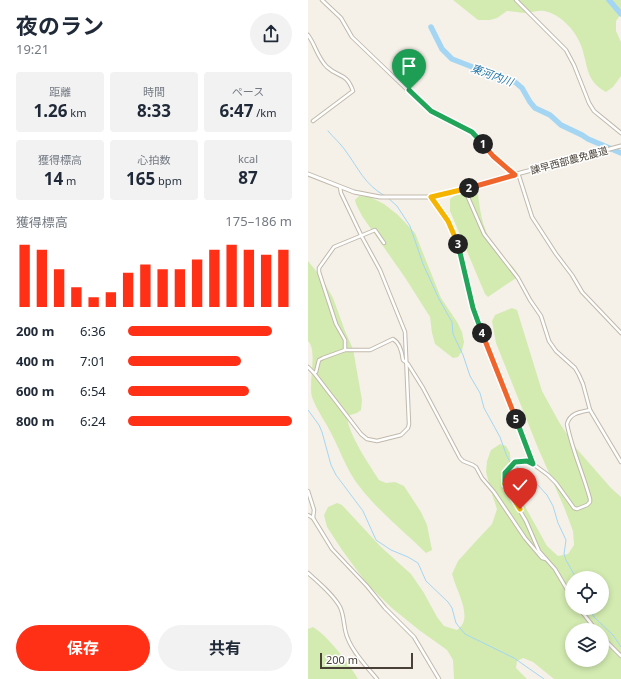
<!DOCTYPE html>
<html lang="ja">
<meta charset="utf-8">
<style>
:root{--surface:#fff;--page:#f2f2f3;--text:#1f2937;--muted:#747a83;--accent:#ff3016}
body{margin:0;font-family:"Noto Sans","Noto Sans JP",sans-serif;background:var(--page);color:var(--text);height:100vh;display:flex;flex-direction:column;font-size:15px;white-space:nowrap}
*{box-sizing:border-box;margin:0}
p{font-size:13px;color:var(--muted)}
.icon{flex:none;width:22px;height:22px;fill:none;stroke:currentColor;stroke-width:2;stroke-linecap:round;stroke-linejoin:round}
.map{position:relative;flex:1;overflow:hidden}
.panel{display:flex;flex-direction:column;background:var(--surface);width:308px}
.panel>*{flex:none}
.tools{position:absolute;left:257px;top:571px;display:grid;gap:8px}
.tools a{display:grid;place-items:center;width:44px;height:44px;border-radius:50%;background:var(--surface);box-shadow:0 2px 6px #0003;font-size:20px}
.scale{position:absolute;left:12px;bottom:10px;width:93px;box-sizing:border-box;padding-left:4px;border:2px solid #494137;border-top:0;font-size:11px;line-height:14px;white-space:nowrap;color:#494137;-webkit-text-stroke:3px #fff;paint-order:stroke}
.pin{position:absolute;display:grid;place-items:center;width:34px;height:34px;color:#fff;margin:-41px -17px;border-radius:50% 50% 50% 0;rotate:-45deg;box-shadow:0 0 4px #0007}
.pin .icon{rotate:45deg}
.km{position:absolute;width:20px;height:20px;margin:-10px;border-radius:50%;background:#222;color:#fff;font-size:11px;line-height:20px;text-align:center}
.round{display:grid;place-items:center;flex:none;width:42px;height:42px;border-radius:21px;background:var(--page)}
.overview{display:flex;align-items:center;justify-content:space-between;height:68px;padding:0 16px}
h1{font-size:22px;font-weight:700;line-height:30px}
.metrics{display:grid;grid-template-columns:repeat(3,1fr);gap:6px;height:68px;padding:4px 16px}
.metrics div{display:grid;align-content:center;border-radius:4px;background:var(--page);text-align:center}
.metrics b{font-size:17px;font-weight:700}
.metrics small{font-size:11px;font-weight:400}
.metrics p{font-size:11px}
.chart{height:112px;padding:8px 16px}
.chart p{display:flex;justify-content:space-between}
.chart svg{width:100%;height:72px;margin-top:4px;stroke:var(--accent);stroke-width:6}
.cta{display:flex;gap:8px;margin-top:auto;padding:8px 16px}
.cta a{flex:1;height:46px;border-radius:24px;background:var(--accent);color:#fff;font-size:16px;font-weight:700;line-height:46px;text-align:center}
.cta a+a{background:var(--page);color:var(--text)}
ul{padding:0 16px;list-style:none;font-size:13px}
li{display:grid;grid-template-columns:64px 48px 1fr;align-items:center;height:30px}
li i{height:10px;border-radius:5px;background:var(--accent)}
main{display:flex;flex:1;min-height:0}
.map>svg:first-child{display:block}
</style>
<main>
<section class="panel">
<div class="overview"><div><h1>夜のラン</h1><p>19:21</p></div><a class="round"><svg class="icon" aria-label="share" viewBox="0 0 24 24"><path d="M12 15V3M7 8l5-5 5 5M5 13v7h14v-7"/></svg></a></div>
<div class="metrics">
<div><p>距離</p><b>1.26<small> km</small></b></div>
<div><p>時間</p><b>8:33</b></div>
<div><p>ペース</p><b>6:47<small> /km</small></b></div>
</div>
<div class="metrics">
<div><p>獲得標高</p><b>14<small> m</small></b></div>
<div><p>心拍数</p><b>165<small> bpm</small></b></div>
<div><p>kcal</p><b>87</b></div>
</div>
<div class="chart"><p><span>獲得標高</span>175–186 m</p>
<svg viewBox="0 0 160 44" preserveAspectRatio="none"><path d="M5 44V6M15 44V9M25 44V21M35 44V32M45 44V38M55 44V35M65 44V23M75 44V18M85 44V21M95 44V21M105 44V15M115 44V9M125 44V6M135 44V9M145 44V12M155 44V9"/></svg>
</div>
<ul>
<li><b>200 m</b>6:36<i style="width:88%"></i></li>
<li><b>400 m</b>7:01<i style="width:69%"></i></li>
<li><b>600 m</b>6:54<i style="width:74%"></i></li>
<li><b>800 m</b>6:24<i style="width:100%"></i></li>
</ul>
<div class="cta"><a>保存</a><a>共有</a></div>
</section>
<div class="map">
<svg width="313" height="679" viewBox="0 0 313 679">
<rect width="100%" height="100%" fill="#f5f1e9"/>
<g fill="#d3ebb1" fill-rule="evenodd">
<path d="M145 0H313V14L308 21V31L313 42V76L305 87 298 92C278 81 280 67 274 48 269 32 253 14 236 11 230 10 223 13 217 13 212 13 205 11 199 11L189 18 182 20H170Z"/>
<path d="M166 190 170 193C172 215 176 235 191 252 197 260 207 267 211 276L180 297 177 294 142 211V199L149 194Z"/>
<path d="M51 196 62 197 76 204 90 215 107 233 133 298 149 322 154 332 156 342 154 351 150 357 145 358 127 344 124 333 122 317 98 279 54 216 48 204 47 200Z"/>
<path d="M0 261 13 277 25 298 37 331 45 349 54 400 53 410 49 413 39 416C40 434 61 464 71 480L78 483 87 482 96 486 113 512 119 525 124 550 118 553C96 531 70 511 51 486 39 471 33 452 24 435 18 422 9 411 4 397 0 382 10 351 0 341Z"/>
<path d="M204 308 209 310 234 391 251 422 268 448 303 488 313 497V679H246L225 662 215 658 209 661 208 668 219 679H146L145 660 139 650 111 630 85 609 59 584 34 550 19 527 16 515 20 507 29 503 34 505 73 547 103 574 116 593 129 617 136 626 149 630C151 628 154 626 155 623 161 610 147 587 144 574L150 561 169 540 184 524 189 509 183 491 178 472 179 461 183 450 192 444 198 446 202 453 204 483 239 546 250 556 260 554 266 545 265 531 256 507 230 448 188 343 184 321 187 315ZM264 578H294V608H264ZM264 630H294V660H264Z"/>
<path d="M5 627C20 636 41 664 50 679H0V629Z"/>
</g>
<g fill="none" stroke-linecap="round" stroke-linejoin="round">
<g stroke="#a4d6f3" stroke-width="1">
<path d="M20 131C26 138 32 143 37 150 51 169 56 184 77 196"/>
<path d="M80 198 89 206 102 226 115 264 131 299 144 322 145 334 155 355 162 376 172 393 176 408 192 437 198 454 202 462 216 472 227 482 239 495 245 506 250 523 258 540 256 554 258 560 268 578"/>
<path d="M0 410 11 425 14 432 23 465 28 475 55 511 68 540 83 550 100 557 110 563 118 581 140 602 144 608 148 623 157 634 206 658 236 679"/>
<path d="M281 608 286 617 305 635 313 647"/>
</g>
<g stroke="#a4d6f3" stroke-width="5.5">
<path d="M301 0 313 14"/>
<path d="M123 27 134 49 144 59 167 68 177 74 207 82 214 88 222 102 227 108 242 115 253 125 274 135 280 139 313 153"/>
</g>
<g stroke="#c1b9ab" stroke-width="4.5">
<g id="minor">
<path d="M14 0 33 18 44 37 116 106 123 111 164 132 173 140 185 157 207 175 211 176 224 217 248 254 264 275 274 292 313 333"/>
<path d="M208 0 258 50 266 65 281 103 286 111 313 133"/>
<path d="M0 35C8 46 9 57 19 67 31 78 38 72 45 91L5 121"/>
<path d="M155 190 159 195 176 234 210 278 222 300 233 316 241 341 248 351 267 368 271 375 275 384 282 410 313 462"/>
<path d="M123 197 140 221 147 235 169 322 225 464"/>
<path d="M37 350V340L28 324 11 272V268L26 247 67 230 76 243"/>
<path d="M0 367 6 373 8 372 11 360 15 358 37 350H62L85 339C92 343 94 352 95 360L100 364 115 388 152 458 155 461 165 465 168 467 174 478 186 492 217 538 234 558 238 559"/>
<path d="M6 373 53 434 59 439 69 441 93 435 100 428 101 424 97 332 72 270 54 237 33 193 32 187"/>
<path d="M0 491 6 510 5 518"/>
<path d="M0 515 5 518 24 549 59 586 77 608 106 637 131 679"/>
<path d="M0 573C11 583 25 594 32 607 37 617 35 629 40 639 46 654 59 667 69 679"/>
<path d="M264 598 247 569 231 551 218 521 199 489 196 478 199 469 207 462 212 460 219 461 225 464 240 475 248 483 266 508 269 509 279 505 282 502V499C275 473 264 450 259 424 262 413 272 412 282 410"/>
<path d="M271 608 288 630"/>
<path d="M294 637 313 656"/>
</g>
</g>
<g stroke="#c1b9ab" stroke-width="5">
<path id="tertiary" d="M0 174 46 192 72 197H123L155 190 183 181 313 146"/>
</g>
<use href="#minor" stroke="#fff" stroke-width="2.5"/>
<use href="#tertiary" stroke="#fff" stroke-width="3"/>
</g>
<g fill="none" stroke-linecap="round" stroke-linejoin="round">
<g stroke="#fff" stroke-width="8">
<path id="split-1" d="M101 90 123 111 164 132 175 144"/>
</g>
<g stroke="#fff" stroke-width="8">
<path id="split-2" d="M161 188 207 175 185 156 175 144"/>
</g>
<g stroke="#fff" stroke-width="8">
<path id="split-3" d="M150 244 140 221 123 197 161 188"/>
</g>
<g stroke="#fff" stroke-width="8">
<path id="split-4" d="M150 244 165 308 174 333"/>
</g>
<g stroke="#fff" stroke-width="8">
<path id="split-5" d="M174 333 208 419"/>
</g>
<g stroke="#fff" stroke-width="8">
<path id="split-6" d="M197 484V473L207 462 219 461 225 464 208 419"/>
</g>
<g stroke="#fff" stroke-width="8">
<path id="split-7" d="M197 484 212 509"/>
</g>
<use href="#split-1" stroke="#22a559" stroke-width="5"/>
<use href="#split-2" stroke="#f0652b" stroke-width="5"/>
<use href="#split-3" stroke="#f5b400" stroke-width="5"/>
<use href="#split-4" stroke="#22a559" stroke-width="5"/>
<use href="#split-5" stroke="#f0652b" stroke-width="5"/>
<use href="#split-6" stroke="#22a559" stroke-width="5"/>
<use href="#split-7" stroke="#f5b400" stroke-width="5"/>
</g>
<g text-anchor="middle" stroke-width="3" stroke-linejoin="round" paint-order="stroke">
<g font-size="10" fill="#494137" stroke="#fff">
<text transform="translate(261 160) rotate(-15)" y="4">諫早西部農免農道</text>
</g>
<g font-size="11" font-style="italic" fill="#2878a9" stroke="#fff">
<text transform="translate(184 75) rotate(20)" y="4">東河内川</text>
</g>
</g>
</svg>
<div class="tools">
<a><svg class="icon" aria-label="locate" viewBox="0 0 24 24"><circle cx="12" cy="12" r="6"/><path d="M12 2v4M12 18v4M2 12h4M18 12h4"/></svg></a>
<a><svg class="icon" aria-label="layers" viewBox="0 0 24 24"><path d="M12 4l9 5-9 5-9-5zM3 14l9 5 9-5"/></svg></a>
</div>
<div class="scale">200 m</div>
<div class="pin" style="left:101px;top:90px;background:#1e9e55"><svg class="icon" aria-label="arrive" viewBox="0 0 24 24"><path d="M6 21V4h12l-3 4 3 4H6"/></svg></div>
<div class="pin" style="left:212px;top:509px;background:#d93025"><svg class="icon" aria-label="check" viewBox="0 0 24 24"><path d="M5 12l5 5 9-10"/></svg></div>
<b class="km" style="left:175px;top:144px">1</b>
<b class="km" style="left:161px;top:188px">2</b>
<b class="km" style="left:150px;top:244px">3</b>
<b class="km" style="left:174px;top:333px">4</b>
<b class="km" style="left:208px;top:419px">5</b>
</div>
</main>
